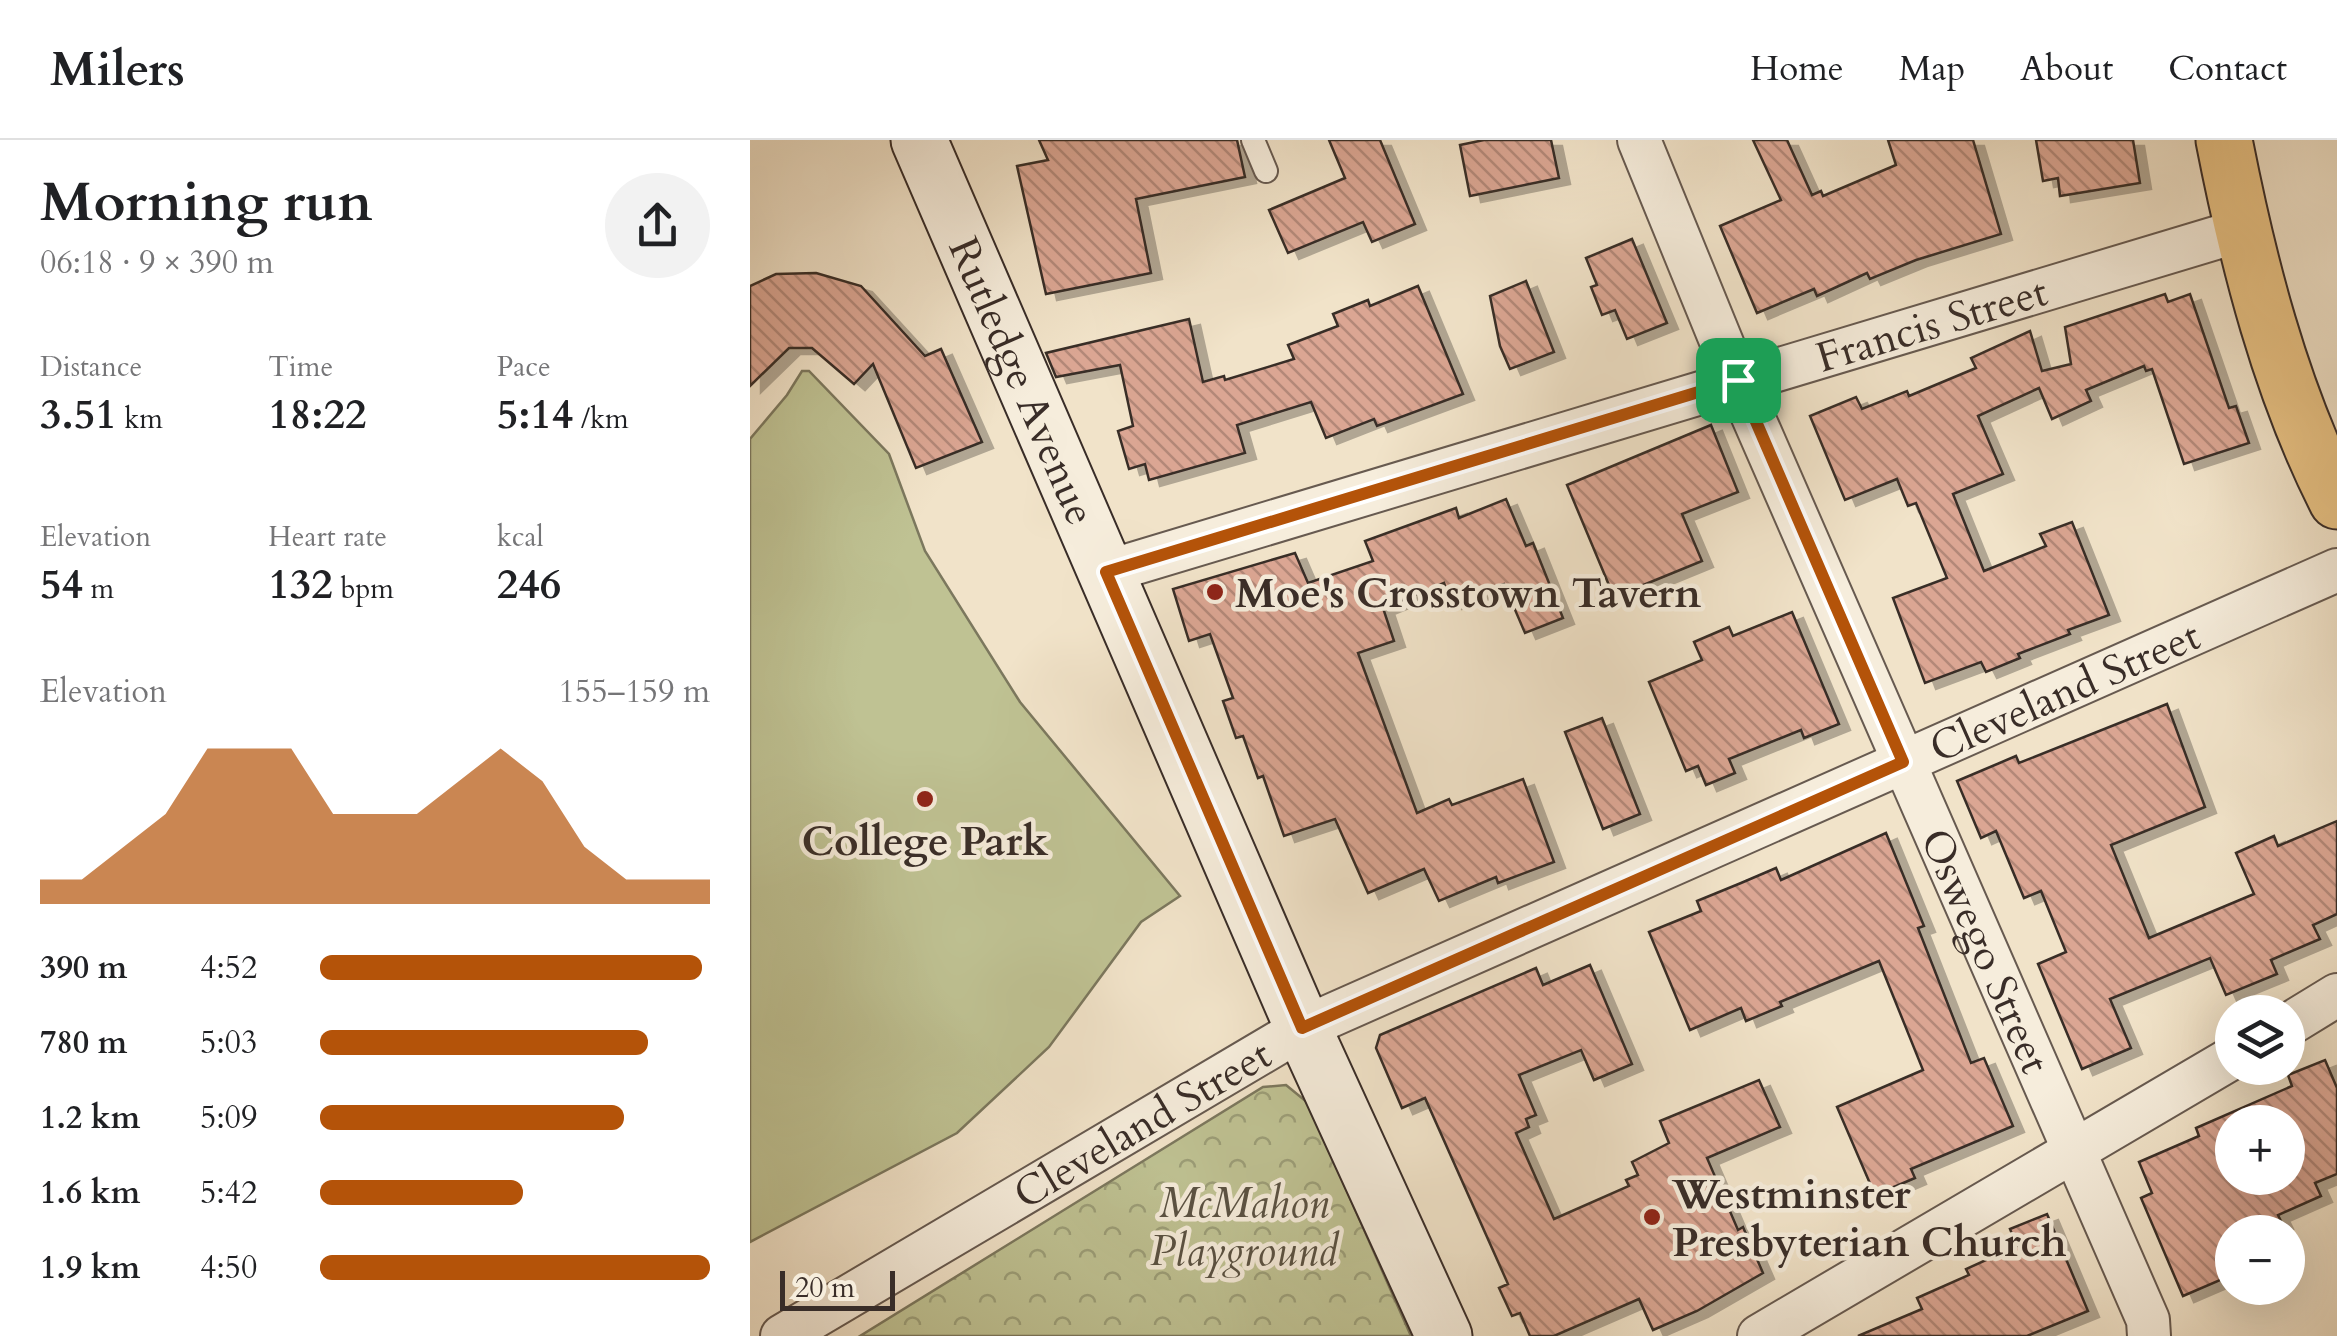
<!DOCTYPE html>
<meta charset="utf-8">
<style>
:root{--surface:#fff;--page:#f2f2f2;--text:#202124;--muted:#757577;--line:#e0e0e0;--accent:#b45309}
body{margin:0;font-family:Cardo,serif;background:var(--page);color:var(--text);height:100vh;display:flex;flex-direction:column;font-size:38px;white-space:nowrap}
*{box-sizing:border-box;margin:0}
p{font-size:32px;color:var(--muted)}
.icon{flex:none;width:55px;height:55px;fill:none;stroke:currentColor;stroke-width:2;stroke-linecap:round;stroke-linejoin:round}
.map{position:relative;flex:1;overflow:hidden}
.panel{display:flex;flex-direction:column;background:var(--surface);width:750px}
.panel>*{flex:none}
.tools{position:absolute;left:1465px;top:855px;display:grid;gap:20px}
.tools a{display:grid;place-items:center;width:90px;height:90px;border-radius:50%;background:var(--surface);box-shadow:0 10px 40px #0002;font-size:50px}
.scale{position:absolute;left:30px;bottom:25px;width:115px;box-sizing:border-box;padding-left:10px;border:5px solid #392d28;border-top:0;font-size:28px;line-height:35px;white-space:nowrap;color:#392d28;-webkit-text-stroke:8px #f6eddc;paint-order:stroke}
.pin{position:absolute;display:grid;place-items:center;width:85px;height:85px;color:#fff;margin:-42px;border-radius:20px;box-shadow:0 5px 15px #0006}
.round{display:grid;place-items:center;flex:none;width:105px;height:105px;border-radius:52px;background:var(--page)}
.headline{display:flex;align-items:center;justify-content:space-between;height:170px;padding:0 40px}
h1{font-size:55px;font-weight:800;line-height:75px}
.metrics{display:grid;grid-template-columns:repeat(3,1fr);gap:15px;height:170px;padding:10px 40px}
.metrics div{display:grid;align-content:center}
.metrics b{font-size:42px;font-weight:800}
.metrics small{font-size:28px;font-weight:400}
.metrics p{font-size:28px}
.chart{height:280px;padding:20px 40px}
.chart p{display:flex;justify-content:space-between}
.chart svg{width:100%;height:180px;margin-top:10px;fill:var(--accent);opacity:.7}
ul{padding:0 40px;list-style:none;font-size:32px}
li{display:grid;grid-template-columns:160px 120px 1fr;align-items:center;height:75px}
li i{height:25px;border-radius:12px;background:var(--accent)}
header{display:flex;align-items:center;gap:60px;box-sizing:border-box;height:140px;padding:0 50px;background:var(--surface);border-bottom:2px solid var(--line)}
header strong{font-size:48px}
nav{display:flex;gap:55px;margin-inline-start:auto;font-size:35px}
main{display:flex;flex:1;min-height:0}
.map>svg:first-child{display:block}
</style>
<header>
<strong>Milers</strong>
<nav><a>Home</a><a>Map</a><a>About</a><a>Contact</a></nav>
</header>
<main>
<section class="panel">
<div class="headline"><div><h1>Morning run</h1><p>06:18 · 9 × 390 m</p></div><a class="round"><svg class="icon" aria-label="share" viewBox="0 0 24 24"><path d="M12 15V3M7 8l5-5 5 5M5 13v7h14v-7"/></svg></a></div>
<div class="metrics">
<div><p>Distance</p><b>3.51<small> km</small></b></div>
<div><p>Time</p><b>18:22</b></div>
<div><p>Pace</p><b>5:14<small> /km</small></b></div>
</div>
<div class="metrics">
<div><p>Elevation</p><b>54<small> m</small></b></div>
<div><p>Heart rate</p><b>132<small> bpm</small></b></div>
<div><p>kcal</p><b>246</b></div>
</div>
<div class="chart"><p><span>Elevation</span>155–159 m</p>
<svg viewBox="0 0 160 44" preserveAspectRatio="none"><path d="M0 44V38L10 38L20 30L30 22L40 6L50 6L60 6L70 22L80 22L90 22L100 14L110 6L120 14L130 30L140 38L150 38L160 38V44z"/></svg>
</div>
<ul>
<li><b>390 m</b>4:52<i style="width:98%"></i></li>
<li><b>780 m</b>5:03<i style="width:84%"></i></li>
<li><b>1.2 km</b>5:09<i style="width:78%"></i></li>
<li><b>1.6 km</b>5:42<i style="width:52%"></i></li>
<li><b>1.9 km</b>4:50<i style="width:100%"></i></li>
</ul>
</section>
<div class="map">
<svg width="1587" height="1196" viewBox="0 0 1587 1196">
<defs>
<pattern id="forest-crowns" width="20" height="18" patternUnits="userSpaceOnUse" patternTransform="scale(2.5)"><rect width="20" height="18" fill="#bfc293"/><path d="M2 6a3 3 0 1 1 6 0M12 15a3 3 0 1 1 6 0" fill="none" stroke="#9c9e78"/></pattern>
<pattern id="building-back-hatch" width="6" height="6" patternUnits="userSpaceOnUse" patternTransform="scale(2.5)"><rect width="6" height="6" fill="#dba693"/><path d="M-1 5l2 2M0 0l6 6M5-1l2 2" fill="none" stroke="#b38878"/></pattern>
<filter id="shadow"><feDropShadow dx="11" dy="6" stdDeviation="0" flood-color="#0004"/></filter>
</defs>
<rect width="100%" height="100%" fill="#f1e3c9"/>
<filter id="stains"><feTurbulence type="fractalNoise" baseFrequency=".002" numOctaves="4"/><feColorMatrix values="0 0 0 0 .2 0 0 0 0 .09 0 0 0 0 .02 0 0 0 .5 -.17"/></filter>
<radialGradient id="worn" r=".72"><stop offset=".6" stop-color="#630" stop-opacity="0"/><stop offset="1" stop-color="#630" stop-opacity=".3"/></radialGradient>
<path fill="#bfc293" stroke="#7c785e" stroke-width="2.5" d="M52 231H59L139 314 175 411 270 562 430 756 391 782 299 907 207 993 0 1102V299L37 255Z"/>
<path fill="url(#forest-crowns)" stroke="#7c785e" stroke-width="2.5" d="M536 945 558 963 661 1196H110L513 947Z"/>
<g fill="url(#building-back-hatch)" stroke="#392d28" stroke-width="2.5" fill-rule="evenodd" filter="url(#shadow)">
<path d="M289 0H487L495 37 386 59 401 133 296 154 267 26 298 20Z"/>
<path d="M579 0H630L665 84 622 102 613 82 538 113 519 70 595 38Z"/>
<path d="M734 0H801L809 38 720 56 710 5Z"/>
<path d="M1003 0H1037L1062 55 1071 51 1073 56 1146 25 1138 0H1223L1251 94 1166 120 1120 139 1117 133 1067 156 1064 149 1007 173 970 86 1031 60Z"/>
<path d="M1286 0H1383L1390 43 1310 56 1308 38 1293 41Z"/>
<path d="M882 99 917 183 877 199 865 170 852 175 841 147 847 145 836 118Z"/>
<path d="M66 133 111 146 175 216 191 209 232 302 166 328 123 224 104 244 62 208H39L0 246V146L26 134Z"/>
<path d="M776 141 804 212 760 229 750 206 740 156Z"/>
<path d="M668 146 713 254 627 286 624 279 576 298 561 262 487 285 495 313 399 340 395 324 379 329 368 291 383 286 370 225 306 237 296 213 439 179 453 242 474 236 475 240 544 219 538 205 588 186 583 174 618 160 620 166Z"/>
<path d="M1415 154 1418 162 1440 154 1479 268 1486 266 1499 303 1434 324 1402 229 1396 231 1394 226 1336 250 1341 261 1302 279 1289 248 1228 276 1253 334 1203 354 1234 431 1296 406 1290 394 1322 382 1359 475 1318 490 1320 494 1268 514 1270 518 1236 532 1231 522 1175 543 1143 458 1197 438 1166 363 1158 366 1147 339 1095 360 1060 276 1106 257 1112 269 1157 251 1159 256 1226 228 1221 218 1280 191 1292 231 1321 224 1315 187Z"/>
<path d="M961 285 988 352 932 374 952 421 864 457 817 345Z"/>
<path d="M756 359 776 406 783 403 813 478 775 493 754 444 701 463 694 443 633 468 644 501 608 513 667 673 699 659 702 665 773 639 804 722 748 743 746 737 689 761 674 729 618 753 585 679 534 696 513 636 508 638 493 596 486 598 473 561 483 558 460 494 439 501 423 449 545 413 558 443 623 421 615 401 706 368 709 378Z"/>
<path d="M1042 472 1089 584 1054 598 1051 590 979 619 985 633 956 645 948 626 936 631 899 542 952 520 944 502 979 487 983 496Z"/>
<path d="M1417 564 1455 667 1361 705 1399 798 1504 754 1486 713 1524 696 1528 706 1587 681V774L1563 785 1570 799 1521 820 1527 834 1476 855 1460 818 1360 859 1381 908 1332 929 1288 824 1316 812 1291 751 1274 758 1246 691 1231 698 1207 641 1266 616 1269 623Z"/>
<path d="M852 578 890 674 853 689 815 592Z"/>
<path d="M1136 693 1174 786 1168 788 1221 923 1234 918 1263 986 1161 1029 1165 1038 1125 1055 1087 967 1173 930 1129 821 1030 862 1032 866 996 881 991 868 940 890 899 792 951 771 947 761 991 743 1026 728 1031 740Z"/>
<path d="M840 825 882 924 844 940 831 910 769 935 786 975 776 979 779 987 766 993 804 1079 879 1046 876 1040 888 1035 882 1022 919 1003 910 981 1009 940 1030 987 957 1018 988 1090 993 1087 1013 1133 947 1171 903 1190 889 1159 804 1196H780L770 1173 762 1176 749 1148 758 1144 675 958 652 968 626 908 630 895 786 828 793 845Z"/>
<path d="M1575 920 1587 948V1034L1565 1043 1571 1056 1528 1075 1532 1083 1509 1092H1482V1135L1433 1156 1391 1058 1402 1053 1389 1022 1449 996 1446 988 1542 946 1538 935ZM1482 982H1538V1038H1482Z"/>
<path d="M1297 1074 1338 1171 1277 1196H1108L1172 1169 1167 1158 1219 1135 1216 1129 1267 1106 1260 1089Z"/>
</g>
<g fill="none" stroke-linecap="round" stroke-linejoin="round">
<g stroke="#675a50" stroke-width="26">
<path id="lane" d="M503 0 516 31"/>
</g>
<g stroke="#675a50" stroke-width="46">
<g id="street">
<path id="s1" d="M889 0 987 240 1398 1180 1399 1196"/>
<path id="s2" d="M356 432 1492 90"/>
<path d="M1538 885 1587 855"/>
<path id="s3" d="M32 1196 553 888 1587 430"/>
<path d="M1009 1196 1482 918"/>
</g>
</g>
<g stroke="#392d28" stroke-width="59">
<g id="secondary">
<path id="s4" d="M169 0 553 888 694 1196"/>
</g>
</g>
<g stroke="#392d28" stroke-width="59">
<path id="primary" d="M1474 0C1498 122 1530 249 1587 361"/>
</g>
<use href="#lane" stroke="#f6eddc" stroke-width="22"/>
<use href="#street" stroke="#f6eddc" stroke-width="42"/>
<use href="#secondary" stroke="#f6eddc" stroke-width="55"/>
<use href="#primary" stroke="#e8c284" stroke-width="55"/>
</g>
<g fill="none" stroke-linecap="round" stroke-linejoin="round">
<g stroke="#fff" stroke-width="20">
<path id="route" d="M988 240 1153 622 552 888 356 432Z"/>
</g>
<use href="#route" stroke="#b45309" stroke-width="12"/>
</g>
<g fill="#8f2418" stroke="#f6eddc" stroke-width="4">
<circle cx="465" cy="452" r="10"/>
<circle cx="175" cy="659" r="10"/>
<circle cx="902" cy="1077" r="10"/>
</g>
<g text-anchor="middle" stroke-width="9" stroke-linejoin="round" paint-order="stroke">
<g font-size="42" fill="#392d28" stroke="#f6eddc">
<text dy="15" stroke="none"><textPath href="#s2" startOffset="862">Francis Street</textPath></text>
<text dy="15" stroke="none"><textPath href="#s4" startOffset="262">Rutledge Avenue</textPath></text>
<text dy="15" stroke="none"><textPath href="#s3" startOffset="1438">Cleveland Street</textPath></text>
<text dy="15" stroke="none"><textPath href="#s1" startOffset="882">Oswego Street</textPath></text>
<text dy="15" stroke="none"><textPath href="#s3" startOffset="418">Cleveland Street</textPath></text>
</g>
<g font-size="42" font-weight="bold" fill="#392d28" stroke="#f6eddc" text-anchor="start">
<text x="485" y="467">Moe's Crosstown Tavern</text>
<text x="175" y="715" text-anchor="middle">College Park</text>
<text x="922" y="1068">Westminster<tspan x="922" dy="48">Presbyterian Church</tspan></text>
</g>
<g font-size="42" font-style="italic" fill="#5a5243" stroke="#f6eddc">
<text x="494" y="1077">McMahon<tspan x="494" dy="48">Playground</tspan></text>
</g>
</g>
<rect width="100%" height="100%" filter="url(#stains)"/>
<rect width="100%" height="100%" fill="url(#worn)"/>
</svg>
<div class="tools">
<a><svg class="icon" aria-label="layers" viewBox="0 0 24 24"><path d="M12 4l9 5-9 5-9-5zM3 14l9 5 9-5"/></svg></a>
<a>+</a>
<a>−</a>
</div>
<div class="scale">20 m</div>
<div class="pin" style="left:988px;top:240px;background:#1e9e55"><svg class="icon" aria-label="arrive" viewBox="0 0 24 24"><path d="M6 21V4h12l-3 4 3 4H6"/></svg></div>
</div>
</main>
